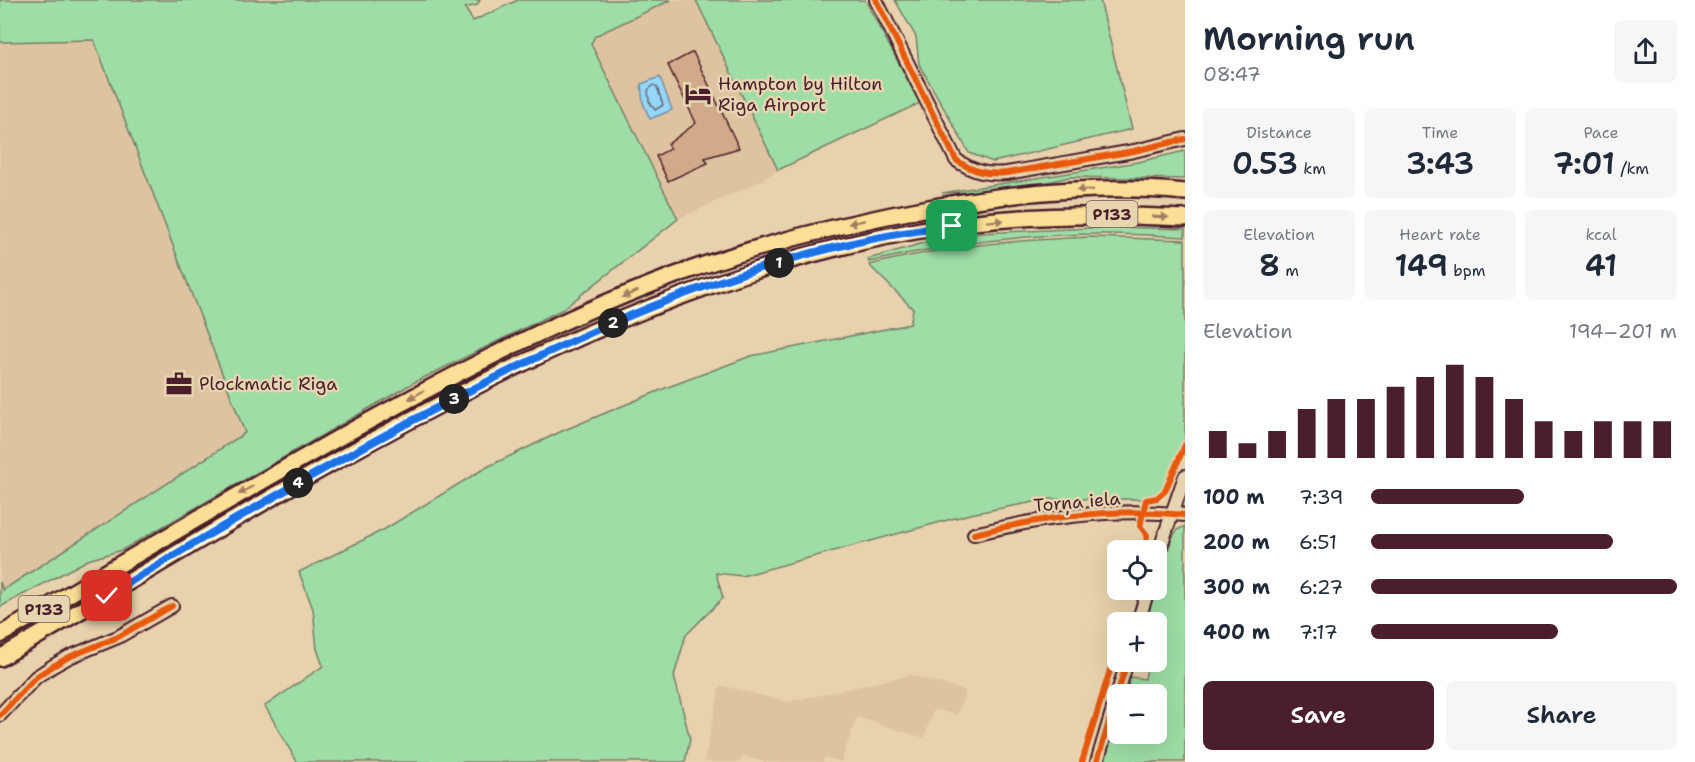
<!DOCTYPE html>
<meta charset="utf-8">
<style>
:root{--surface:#fff;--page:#f6f6f7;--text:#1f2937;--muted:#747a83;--accent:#4a1f2b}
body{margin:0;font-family:"Shantell Sans",sans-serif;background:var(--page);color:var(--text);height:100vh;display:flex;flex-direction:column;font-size:22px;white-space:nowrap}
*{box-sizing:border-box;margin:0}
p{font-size:20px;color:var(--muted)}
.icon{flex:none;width:33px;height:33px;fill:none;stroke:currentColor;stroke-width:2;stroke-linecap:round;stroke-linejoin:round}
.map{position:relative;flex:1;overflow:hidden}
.drawer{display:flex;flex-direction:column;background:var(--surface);width:510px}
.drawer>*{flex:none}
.buttons{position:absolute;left:1107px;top:540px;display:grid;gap:12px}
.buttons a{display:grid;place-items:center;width:60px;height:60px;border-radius:9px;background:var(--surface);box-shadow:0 6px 24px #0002;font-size:30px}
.pin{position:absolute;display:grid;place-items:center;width:51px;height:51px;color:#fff;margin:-26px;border-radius:12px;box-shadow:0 3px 9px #0006}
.km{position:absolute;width:30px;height:30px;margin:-15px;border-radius:50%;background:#222;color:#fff;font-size:16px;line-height:30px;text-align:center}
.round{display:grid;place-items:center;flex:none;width:63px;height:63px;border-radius:9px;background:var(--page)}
.summary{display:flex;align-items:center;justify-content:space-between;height:102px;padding:0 18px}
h1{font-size:33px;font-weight:600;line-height:45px}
.stats{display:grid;grid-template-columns:repeat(3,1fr);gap:9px;height:102px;padding:6px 18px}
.stats div{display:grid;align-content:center;border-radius:9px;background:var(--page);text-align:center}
.stats b{font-size:30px;font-weight:600}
.stats small{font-size:16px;font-weight:400}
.stats p{font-size:16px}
.chart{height:168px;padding:12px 18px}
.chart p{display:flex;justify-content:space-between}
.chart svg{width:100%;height:108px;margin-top:6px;stroke:var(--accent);stroke-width:6}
.primary-button{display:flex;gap:12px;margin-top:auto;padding:12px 18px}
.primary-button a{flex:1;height:69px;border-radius:9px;background:var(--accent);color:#fff;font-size:24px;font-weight:600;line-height:69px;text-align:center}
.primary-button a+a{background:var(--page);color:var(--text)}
ul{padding:0 18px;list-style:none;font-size:20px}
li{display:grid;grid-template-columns:96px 72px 1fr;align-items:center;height:45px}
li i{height:15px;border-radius:8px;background:var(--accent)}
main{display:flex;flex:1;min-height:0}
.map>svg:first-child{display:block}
</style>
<main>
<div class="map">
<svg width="1185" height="762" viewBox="0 0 1185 762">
<rect width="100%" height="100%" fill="#e8d2ad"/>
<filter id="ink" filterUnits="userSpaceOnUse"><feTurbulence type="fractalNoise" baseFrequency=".0167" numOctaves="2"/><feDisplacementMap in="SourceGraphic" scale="12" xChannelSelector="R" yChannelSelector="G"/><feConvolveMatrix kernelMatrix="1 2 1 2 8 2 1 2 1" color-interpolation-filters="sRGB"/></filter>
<g filter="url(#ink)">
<g fill="#dec3a0">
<path d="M671 0H696L778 170 763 180 678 219 591 44 595 36Z"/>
<path d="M94 40 245 433 3 590 0 582V42Z"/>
<path d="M911 675 966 691 957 715 934 709 924 738 857 717 841 762 825 757 823 762H764L743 756 740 762H704L720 685 788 702Z"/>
</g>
<g fill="#9edda5" stroke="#747e68" stroke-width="1.5">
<path d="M0 0H480L477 5 465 8 473 21 518 0H671L595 36 591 44 678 219 563 309 413 383 122 550 88 560 0 607V582L3 590 245 433 94 40 0 42Z"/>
<path d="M696 0H865L920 103 778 170Z"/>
<path d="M895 0H1100L1132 129 993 162 969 153 919 64 916 37Z"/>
<path d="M1185 151V179L1069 177 1035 185 977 192 942 193 1138 162Z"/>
<path d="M1114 227 1185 229V237C1079 229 973 237 869 262L868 259 927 242 979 233Z"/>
<path d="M1091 237 1185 240V440L1159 495 1142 499H1050L970 514 742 576 716 573 723 598 686 635 674 676 690 739 685 762H297L265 706 323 666 317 649 313 609 299 572 385 529 485 468 562 431 668 387 751 356 910 324 913 309 869 265C943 246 1015 240 1091 237Z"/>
<path d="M1185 526V762H1104L1117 717 1118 734H1156V694H1124L1130 677 1145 679 1148 662H1156V622H1145L1172 538 1177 530Z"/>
</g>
<path fill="#95d7f7" stroke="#778da5" stroke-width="1.5" d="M660 77 672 110 650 119 643 103 641 84Z"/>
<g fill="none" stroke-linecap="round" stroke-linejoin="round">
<path stroke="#68697d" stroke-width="1.5" d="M654 85 657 87 663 105 655 110 649 101 648 90Z"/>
</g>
<path fill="#d1aa89" stroke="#4a1f2b" stroke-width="1.5" d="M693 52 739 148 705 158 708 163 668 181 656 156 670 149 668 144 696 123 668 65Z"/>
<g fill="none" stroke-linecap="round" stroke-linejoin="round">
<g stroke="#4a1f2b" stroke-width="16">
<g id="minor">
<path d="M876 0 956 160C974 172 986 175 1007 173L1134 151 1185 139"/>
<path d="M974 534C1043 517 1114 507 1185 515"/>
<path d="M1156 560 1185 476"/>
<path d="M1138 622 1148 590"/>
<path d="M0 715 36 677 53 666 69 657 118 637 172 606"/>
<path d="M1097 762 1127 662"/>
</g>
</g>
<g stroke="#4a1f2b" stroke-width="20">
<g id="major">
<path d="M0 635C119 565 237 494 358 427 463 369 571 313 684 272 765 243 850 222 934 207 1016 192 1102 184 1185 192"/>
<path d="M0 658C290 490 585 288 921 230 1008 214 1097 214 1185 218"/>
</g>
</g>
<use href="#minor" stroke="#e7d5b2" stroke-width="12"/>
<use href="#major" stroke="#fdde96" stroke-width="15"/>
<g stroke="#e7d5b2" stroke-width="10">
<g id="cycleway">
<path d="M876 0 956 160C974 172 986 175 1007 173L1134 151 1185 139"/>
<path d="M974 534C1043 517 1114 507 1185 515"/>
<path d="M1145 550 1147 535 1140 526 1146 500 1157 498 1165 491 1185 445"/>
<path d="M0 715 36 677 53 666 69 657 118 637 172 606"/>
<path d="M1082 762 1118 644"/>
<path d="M1097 762 1127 662"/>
</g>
</g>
<use href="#cycleway" stroke="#e8590c" stroke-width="6"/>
</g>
<defs><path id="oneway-solid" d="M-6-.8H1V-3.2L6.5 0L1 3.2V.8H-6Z" transform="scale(1.5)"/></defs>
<g fill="#a47e60">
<use href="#oneway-solid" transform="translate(1085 190) rotate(178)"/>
<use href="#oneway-solid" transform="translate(1160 217) rotate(3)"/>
<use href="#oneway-solid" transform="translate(995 221) rotate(-4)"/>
<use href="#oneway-solid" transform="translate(857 222) rotate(168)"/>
<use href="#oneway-solid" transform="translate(630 294) rotate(158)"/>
<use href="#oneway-solid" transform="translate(416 395) rotate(151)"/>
<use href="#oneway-solid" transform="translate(246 490) rotate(150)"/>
</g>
</g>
<g fill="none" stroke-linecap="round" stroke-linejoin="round" filter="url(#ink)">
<g stroke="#fff" stroke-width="12">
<path id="route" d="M107 596C204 536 302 480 402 426 574 334 757 249 952 226"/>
</g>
<use href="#route" stroke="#1a73e8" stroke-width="8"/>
</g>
<defs>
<g id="hotel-bare" transform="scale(2.07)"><path d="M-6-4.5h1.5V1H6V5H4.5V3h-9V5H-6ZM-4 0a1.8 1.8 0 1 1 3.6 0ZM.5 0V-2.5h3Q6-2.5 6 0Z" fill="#4a1f2b" stroke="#e7d5b2" stroke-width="2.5" paint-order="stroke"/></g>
<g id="office-bare" transform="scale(2.07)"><path d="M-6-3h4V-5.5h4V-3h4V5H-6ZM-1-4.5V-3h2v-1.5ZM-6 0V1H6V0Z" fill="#4a1f2b" stroke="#e7d5b2" stroke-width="2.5" paint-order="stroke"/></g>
</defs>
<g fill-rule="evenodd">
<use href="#hotel-bare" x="698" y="94"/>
<use href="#office-bare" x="179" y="384"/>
</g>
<g text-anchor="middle" stroke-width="5" stroke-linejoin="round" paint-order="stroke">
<g fill="#e7d5b2" stroke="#795654" stroke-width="1.5">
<rect x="1086.5" y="201" width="51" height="26" rx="4.5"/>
<rect x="18.5" y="596" width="51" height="26" rx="4.5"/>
</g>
<g font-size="16" font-weight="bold" fill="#4a1f2b">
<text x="1112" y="220">P133</text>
<text x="44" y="615">P133</text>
</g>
<g font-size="18" fill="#4a1f2b" stroke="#e7d5b2" text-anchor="start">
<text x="718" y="90">Hampton by Hilton<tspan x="718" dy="21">Riga Airport</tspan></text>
<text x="199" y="390">Plockmatic Riga</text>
</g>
<g font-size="18" fill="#4a1f2b" stroke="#e7d5b2">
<text transform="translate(1077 502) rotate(-5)" y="6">Torņa iela</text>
</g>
</g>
</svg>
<div class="buttons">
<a><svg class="icon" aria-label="locate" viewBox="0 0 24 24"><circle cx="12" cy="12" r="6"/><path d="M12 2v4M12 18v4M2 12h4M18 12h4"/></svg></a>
<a>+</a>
<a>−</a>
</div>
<div class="pin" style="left:952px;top:226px;background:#1e9e55"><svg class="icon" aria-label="arrive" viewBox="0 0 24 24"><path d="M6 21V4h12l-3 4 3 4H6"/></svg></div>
<div class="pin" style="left:107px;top:596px;background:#d93025"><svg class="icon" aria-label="check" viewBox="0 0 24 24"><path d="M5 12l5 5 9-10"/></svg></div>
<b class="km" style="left:779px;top:263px">1</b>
<b class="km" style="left:613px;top:323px">2</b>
<b class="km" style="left:454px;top:399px">3</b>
<b class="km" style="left:298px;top:483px">4</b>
</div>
<section class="drawer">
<div class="summary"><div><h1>Morning run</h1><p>08:47</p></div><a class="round"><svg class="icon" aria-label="share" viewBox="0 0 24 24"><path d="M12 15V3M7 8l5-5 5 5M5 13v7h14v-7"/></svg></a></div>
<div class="stats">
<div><p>Distance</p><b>0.53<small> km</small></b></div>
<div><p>Time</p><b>3:43</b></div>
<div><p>Pace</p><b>7:01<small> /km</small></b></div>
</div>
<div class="stats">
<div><p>Elevation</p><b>8<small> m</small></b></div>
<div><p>Heart rate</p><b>149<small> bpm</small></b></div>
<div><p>kcal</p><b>41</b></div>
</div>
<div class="chart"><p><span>Elevation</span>194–201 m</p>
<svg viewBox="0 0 160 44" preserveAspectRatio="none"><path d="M5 44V33M15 44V38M25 44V33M35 44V24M45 44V20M55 44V20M65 44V15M75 44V11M85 44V6M95 44V11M105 44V20M115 44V29M125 44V33M135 44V29M145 44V29M155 44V29"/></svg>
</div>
<ul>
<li><b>100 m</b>7:39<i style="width:50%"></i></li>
<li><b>200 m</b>6:51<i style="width:79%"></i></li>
<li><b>300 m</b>6:27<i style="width:100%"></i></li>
<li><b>400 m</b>7:17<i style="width:61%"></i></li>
</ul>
<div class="primary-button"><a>Save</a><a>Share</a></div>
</section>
</main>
